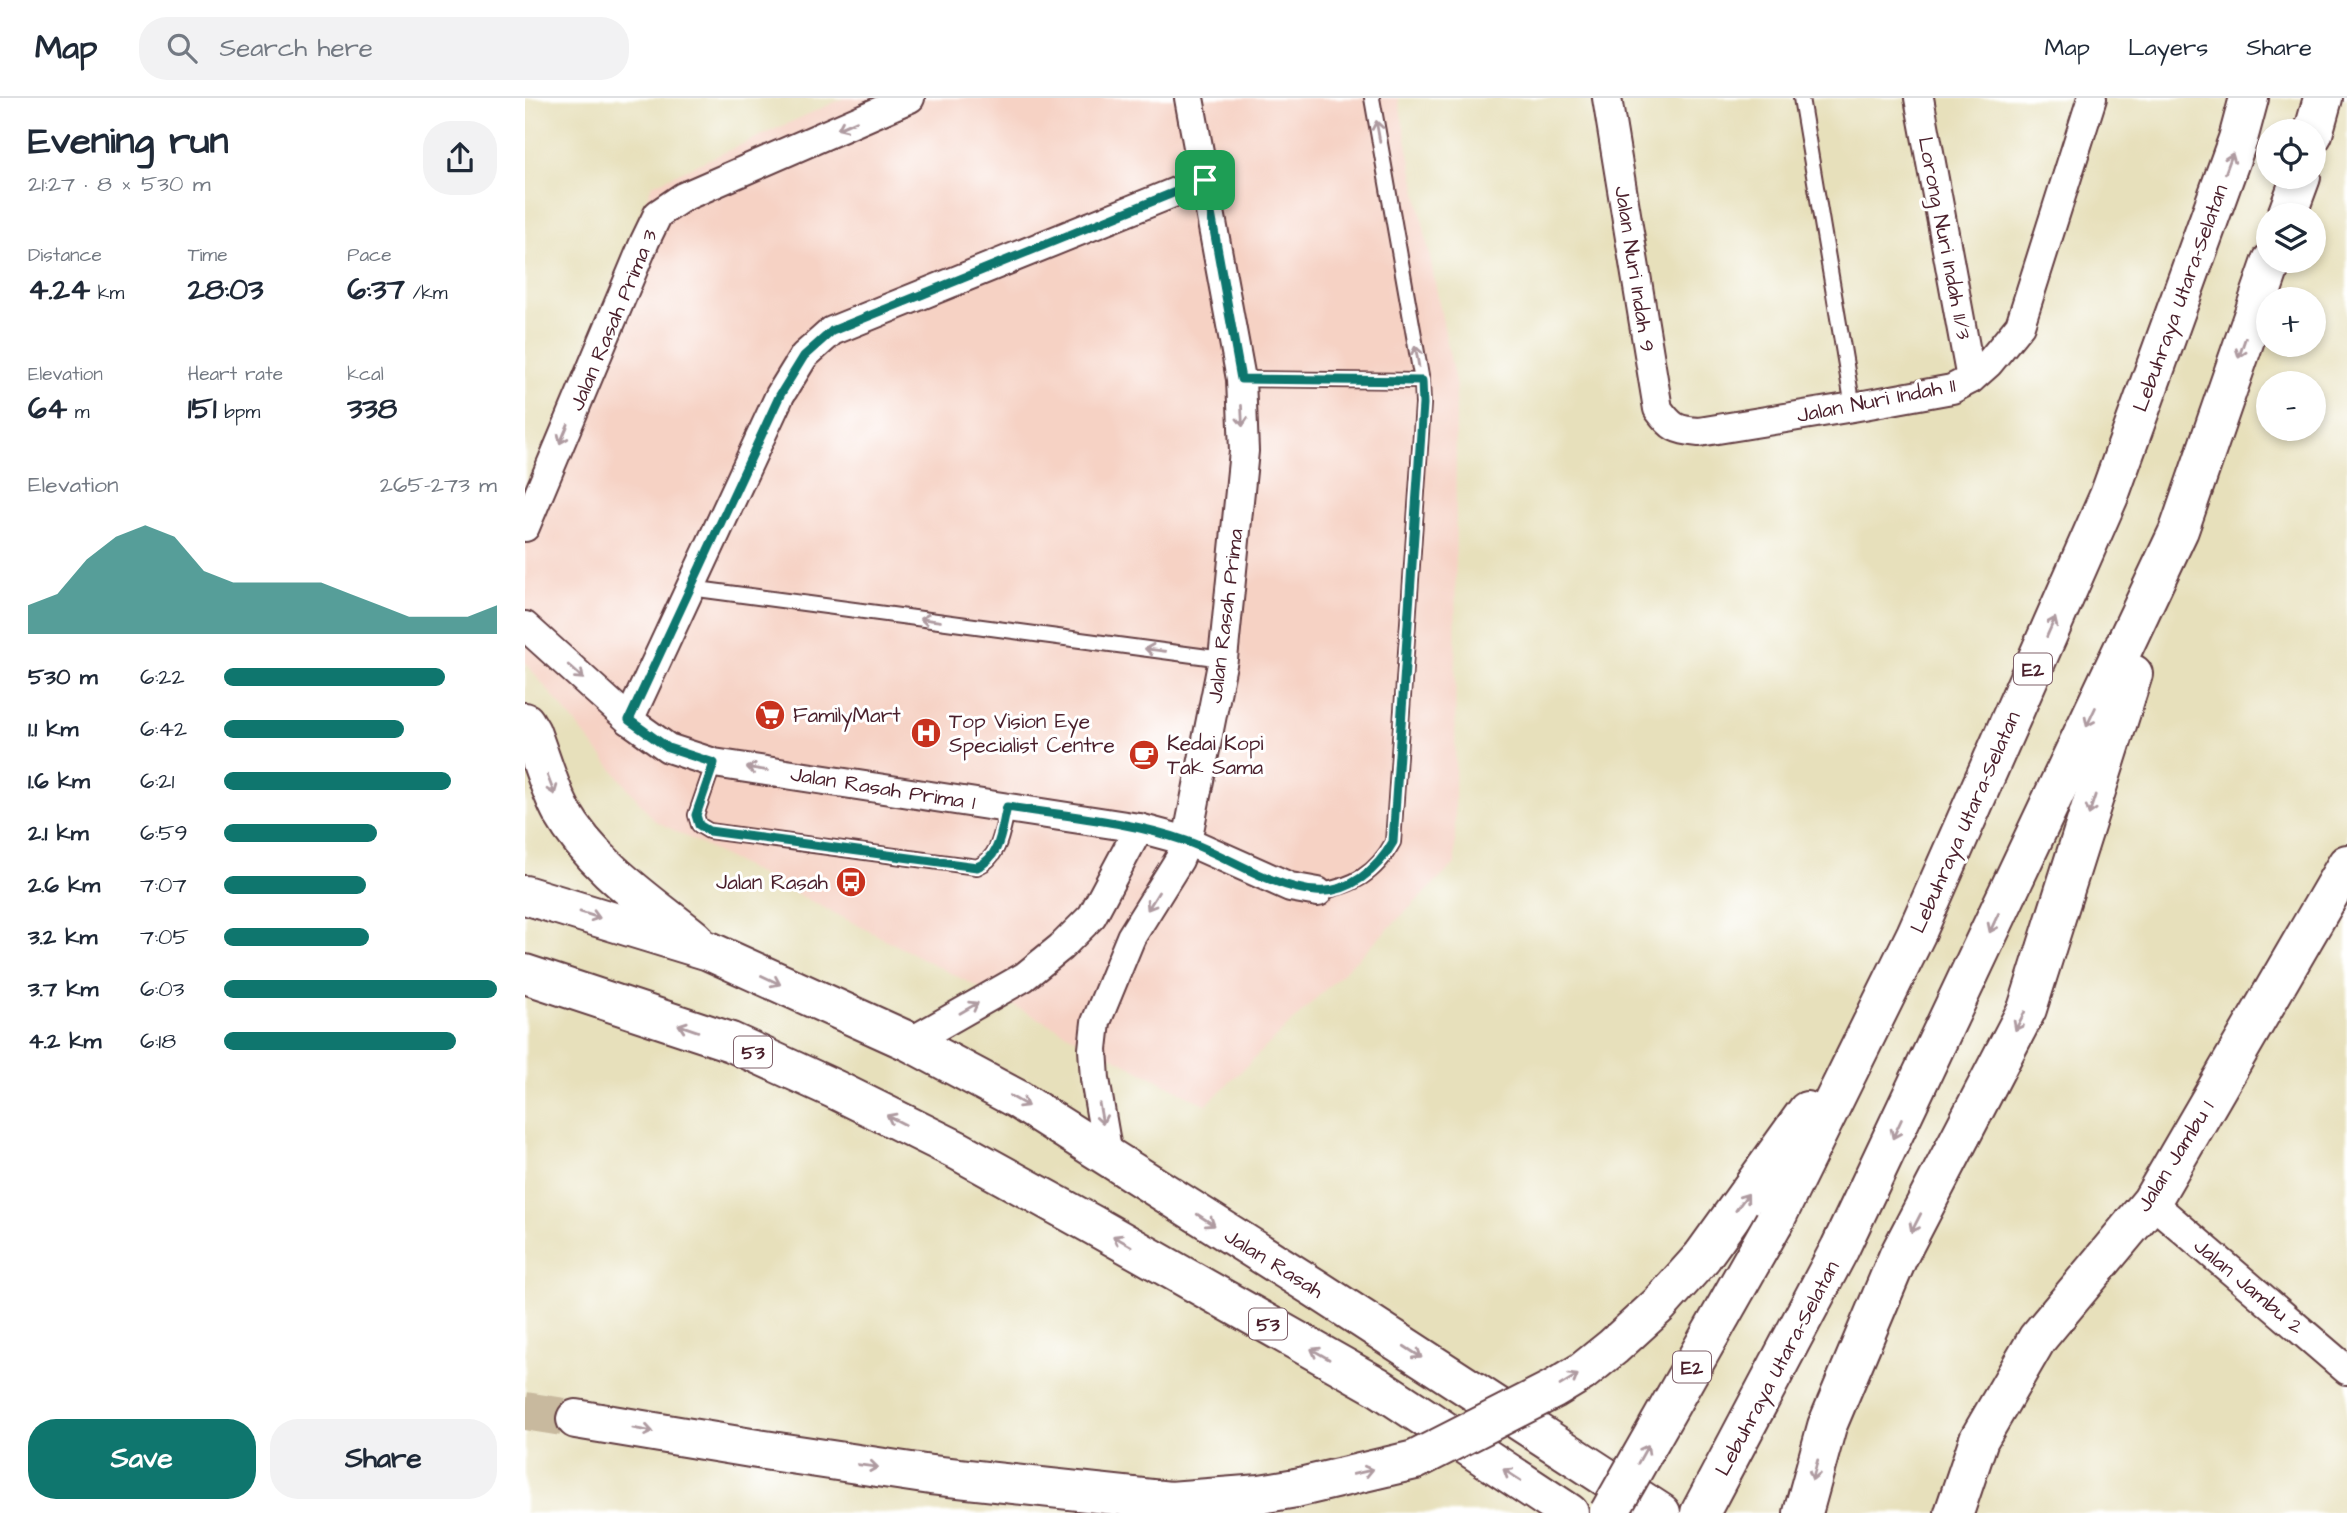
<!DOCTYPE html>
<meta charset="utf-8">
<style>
:root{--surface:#fff;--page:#f2f2f3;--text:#1f2937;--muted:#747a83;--line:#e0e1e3;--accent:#0f766e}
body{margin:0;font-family:"Architects Daughter",sans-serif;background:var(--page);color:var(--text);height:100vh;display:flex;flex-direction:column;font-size:26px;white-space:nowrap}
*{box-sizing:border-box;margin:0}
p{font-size:23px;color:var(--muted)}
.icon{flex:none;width:38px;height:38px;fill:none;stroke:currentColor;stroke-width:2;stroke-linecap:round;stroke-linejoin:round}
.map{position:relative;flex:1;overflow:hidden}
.drawer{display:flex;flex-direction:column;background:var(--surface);width:525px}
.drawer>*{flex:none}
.buttons{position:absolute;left:1731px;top:21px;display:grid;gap:14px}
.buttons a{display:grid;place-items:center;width:70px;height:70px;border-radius:50%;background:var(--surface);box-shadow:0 4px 10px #0003;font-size:35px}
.pin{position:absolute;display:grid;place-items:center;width:60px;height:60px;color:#fff;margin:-30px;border-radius:14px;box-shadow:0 4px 10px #0006}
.round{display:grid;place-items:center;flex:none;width:74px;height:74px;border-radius:28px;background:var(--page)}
.head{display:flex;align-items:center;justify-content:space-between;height:119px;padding:0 28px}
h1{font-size:38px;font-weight:700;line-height:52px}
.metrics{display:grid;grid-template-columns:repeat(3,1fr);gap:10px;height:119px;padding:7px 28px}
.metrics div{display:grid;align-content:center}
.metrics b{font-size:30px;font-weight:700}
.metrics small{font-size:19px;font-weight:400}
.metrics p{font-size:19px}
.chart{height:196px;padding:14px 28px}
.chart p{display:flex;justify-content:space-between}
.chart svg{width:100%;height:126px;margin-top:7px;fill:var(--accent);opacity:.7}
.button{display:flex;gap:14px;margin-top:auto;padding:14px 28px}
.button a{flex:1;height:80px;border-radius:28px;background:var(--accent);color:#fff;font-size:28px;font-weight:700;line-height:80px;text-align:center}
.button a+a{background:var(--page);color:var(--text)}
ul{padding:0 28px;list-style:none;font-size:23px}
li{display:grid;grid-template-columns:112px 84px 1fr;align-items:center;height:52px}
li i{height:18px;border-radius:9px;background:var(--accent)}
header{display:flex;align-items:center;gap:42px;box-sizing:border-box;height:98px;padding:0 35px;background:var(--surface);border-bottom:2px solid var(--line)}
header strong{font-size:33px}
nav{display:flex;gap:38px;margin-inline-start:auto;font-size:24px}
.search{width:490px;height:63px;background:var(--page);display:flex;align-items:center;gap:18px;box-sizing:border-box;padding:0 24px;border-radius:28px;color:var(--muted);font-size:26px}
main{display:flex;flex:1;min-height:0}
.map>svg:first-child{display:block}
</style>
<header>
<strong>Map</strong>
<div class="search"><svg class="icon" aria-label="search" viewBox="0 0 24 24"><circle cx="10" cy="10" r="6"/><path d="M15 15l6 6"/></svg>Search here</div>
<nav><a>Map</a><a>Layers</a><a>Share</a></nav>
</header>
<main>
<section class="drawer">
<div class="head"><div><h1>Evening run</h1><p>21:27 · 8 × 530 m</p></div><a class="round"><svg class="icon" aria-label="share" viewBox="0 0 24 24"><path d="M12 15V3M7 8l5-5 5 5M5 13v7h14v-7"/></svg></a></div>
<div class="metrics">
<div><p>Distance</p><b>4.24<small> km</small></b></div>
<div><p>Time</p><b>28:03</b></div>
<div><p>Pace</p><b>6:37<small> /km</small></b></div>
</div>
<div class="metrics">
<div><p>Elevation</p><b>64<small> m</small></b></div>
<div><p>Heart rate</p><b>151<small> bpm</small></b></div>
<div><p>kcal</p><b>338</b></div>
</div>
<div class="chart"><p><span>Elevation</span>265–273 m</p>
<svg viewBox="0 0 160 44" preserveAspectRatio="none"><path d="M0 44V34L10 30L20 18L30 10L40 6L50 10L60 22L70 26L80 26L90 26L100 26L110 30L120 34L130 38L140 38L150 38L160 34V44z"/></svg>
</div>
<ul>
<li><b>530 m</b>6:22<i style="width:81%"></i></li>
<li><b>1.1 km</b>6:42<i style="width:66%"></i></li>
<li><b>1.6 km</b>6:21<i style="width:83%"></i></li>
<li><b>2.1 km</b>6:59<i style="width:56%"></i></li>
<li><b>2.6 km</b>7:07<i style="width:52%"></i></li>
<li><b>3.2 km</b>7:05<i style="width:53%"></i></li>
<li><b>3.7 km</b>6:03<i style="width:100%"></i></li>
<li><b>4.2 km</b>6:18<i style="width:85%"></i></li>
</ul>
<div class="button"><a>Save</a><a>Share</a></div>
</section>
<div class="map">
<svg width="1822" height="1415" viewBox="0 0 1822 1415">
<rect width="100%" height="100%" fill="#fff"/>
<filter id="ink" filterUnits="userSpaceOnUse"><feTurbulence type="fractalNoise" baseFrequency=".0143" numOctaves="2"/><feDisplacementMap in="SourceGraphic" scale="14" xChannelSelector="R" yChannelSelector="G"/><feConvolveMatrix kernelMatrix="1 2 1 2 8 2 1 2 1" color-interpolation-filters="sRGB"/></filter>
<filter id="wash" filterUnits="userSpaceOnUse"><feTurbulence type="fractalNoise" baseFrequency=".00686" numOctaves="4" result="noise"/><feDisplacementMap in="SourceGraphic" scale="28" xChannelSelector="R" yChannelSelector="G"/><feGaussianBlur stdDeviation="1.57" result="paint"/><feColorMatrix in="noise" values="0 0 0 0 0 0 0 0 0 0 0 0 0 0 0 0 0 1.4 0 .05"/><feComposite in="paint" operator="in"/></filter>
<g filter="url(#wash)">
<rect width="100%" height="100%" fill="#e7e0bb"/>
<path fill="#f6d2c4" d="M319 0H873L931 289 930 766 681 1007 129 722 0 564V399L127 87Z"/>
</g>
<g filter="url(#ink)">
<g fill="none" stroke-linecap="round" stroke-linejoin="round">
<path stroke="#c8b99e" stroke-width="38" stroke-dasharray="38 19" stroke-linecap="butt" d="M0 1313 51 1321"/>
<g stroke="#623c41" stroke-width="18">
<g id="lane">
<path d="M1276 0 1328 309"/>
<path d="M716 281 897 283"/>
<path d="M165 490 698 561"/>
<path d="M189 665 171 717 174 727 184 733 452 769C476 759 477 731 483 709"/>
<path d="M793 794C829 787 850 777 868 744L898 306 897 283 847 0"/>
</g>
</g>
<g stroke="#623c41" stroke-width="32">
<g id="street">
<path d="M1082 0 1133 311C1147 330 1151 332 1174 334L1328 309 1427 291 1446 281 1464 265 1495 227 1567 0"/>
<path d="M1394 0 1446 281"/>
<path d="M0 429 120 143 133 116 158 99 385 0"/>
<path d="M0 528 104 622 143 650 189 665 614 730 662 743 765 789 793 794"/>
<path d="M104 622 255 297 279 258 307 233 680 82"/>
<path d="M385 944 499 879 536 849 567 818 614 730"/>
<path d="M583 1057 570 981 568 951 571 924 606 839 654 762 662 743 698 561 719 353 716 281 664 0"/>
<path d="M1626 1104 1822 1272"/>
</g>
</g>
<g stroke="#623c41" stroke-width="42">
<path id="secondary" d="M1429 1415 1454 1341 1512 1241 1626 1104 1822 766"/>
</g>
<g stroke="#623c41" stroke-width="42">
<g id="highway">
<path d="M1788 36 1798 0"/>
<path d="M1762 117 1776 79"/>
<path d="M0 624 6 634C16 660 24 690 37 714 67 767 123 804 169 841"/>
<path d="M0 797 184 853 385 944 492 1001 790 1190 1136 1415"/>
<path d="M0 876 206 944 309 991 432 1052 568 1127 852 1288 1044 1415"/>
<path d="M1249 1124 1391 836 1584 398 1713 41 1724 0"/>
<path d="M1177 1159 1282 1013"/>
<path d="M51 1321 226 1350 406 1377 645 1403 735 1396 771 1390"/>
<path d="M1175 1415 1315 1150 1654 432 1747 163"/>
<path d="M1278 1415 1302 1328 1373 1159 1502 911 1608 576"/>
</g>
</g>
<use href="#lane" stroke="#fff" stroke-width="14"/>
<use href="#street" stroke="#fff" stroke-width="28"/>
<use href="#secondary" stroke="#fff" stroke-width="38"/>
<use href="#highway" stroke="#fff" stroke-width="38"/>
<g stroke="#623c41" stroke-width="42" stroke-linecap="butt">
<g id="highway-bridge">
<path d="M771 1390 890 1362 1029 1291 1057 1274 1088 1249 1134 1207 1177 1159"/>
<path d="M1084 1415 1249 1124"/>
</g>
</g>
<use href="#highway-bridge" stroke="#fff" stroke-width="38"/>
</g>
<defs><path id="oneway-shaft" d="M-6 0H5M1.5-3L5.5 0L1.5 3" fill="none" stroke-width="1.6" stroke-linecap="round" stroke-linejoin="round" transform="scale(1.75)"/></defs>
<g stroke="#ae9aa0">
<use href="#oneway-shaft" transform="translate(322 27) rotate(156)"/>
<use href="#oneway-shaft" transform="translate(853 33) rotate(-100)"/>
<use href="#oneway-shaft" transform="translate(1704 65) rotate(-70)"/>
<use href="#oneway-shaft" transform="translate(1717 250) rotate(109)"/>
<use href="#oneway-shaft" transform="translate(892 258) rotate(-100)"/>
<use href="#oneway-shaft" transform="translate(717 318) rotate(87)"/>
<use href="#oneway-shaft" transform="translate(39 336) rotate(113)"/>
<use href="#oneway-shaft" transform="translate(405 522) rotate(-172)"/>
<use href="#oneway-shaft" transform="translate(1526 529) rotate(-66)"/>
<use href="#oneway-shaft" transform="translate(630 552) rotate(-172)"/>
<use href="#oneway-shaft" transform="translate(51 574) rotate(42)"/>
<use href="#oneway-shaft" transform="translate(1566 619) rotate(115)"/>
<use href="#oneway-shaft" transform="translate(232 671) rotate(-171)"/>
<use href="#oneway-shaft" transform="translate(26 687) rotate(69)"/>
<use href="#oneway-shaft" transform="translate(1567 707) rotate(108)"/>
<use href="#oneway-shaft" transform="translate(628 803) rotate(122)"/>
<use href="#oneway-shaft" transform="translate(65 817) rotate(17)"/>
<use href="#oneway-shaft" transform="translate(1469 825) rotate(115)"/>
<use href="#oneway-shaft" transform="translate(246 882) rotate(25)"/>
<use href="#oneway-shaft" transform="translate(444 910) rotate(-30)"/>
<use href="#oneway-shaft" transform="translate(1495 923) rotate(117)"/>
<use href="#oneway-shaft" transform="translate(163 930) rotate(-161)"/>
<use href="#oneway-shaft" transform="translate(494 1003) rotate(30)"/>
<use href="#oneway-shaft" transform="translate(576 1016) rotate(80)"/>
<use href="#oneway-shaft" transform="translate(371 1022) rotate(-153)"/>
<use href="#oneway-shaft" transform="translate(1372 1031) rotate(115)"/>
<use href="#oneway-shaft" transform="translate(1217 1104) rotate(-54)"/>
<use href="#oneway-shaft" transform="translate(681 1122) rotate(33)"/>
<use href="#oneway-shaft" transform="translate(1391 1125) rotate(117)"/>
<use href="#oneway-shaft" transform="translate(597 1143) rotate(-150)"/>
<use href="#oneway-shaft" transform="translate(888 1254) rotate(33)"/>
<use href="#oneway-shaft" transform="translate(795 1256) rotate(-150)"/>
<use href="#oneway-shaft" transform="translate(1044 1282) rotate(-31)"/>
<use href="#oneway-shaft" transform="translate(118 1332) rotate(10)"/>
<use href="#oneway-shaft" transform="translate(1118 1356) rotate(-61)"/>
<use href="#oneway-shaft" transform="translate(343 1368) rotate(8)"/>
<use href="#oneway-shaft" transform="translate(1290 1372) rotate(105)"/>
<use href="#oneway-shaft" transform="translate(838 1374) rotate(-13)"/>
<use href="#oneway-shaft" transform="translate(987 1377) rotate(-147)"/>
</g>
</g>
<g fill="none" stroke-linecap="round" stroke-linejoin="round" filter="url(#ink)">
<g stroke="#fff" stroke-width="14">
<path id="route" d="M680 82 716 281 897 283 898 306 868 744C853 771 824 796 791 793 747 790 703 758 661 743 604 723 542 718 482 709 476 732 476 759 452 769L184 733 174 727 171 717 189 665 143 650 104 622 255 297 279 258 307 233Z"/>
</g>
<use href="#route" stroke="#0f766e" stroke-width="9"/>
</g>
<defs>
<g id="supermarket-disc" transform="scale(1.575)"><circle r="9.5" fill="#c8321e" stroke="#fff"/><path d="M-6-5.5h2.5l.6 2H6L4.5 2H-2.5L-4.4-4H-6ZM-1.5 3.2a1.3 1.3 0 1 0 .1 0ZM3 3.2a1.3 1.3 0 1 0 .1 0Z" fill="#fff"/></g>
<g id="hospital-disc" transform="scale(1.575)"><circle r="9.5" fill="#c8321e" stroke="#fff"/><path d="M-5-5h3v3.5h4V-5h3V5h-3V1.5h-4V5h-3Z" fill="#fff"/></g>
<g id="cafe-disc" transform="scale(1.575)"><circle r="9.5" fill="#c8321e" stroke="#fff"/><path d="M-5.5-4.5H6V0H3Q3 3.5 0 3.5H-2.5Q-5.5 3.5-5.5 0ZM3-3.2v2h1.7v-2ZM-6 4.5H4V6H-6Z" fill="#fff"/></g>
<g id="bus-disc" transform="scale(1.575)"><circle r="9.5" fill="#c8321e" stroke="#fff"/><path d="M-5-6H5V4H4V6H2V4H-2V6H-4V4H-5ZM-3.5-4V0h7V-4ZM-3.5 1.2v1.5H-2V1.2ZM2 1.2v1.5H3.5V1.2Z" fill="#fff"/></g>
</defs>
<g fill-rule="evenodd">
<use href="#supermarket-disc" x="245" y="617"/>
<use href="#hospital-disc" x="401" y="635"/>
<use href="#cafe-disc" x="619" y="657"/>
<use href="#bus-disc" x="326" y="784"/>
</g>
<g text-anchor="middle" stroke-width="6" stroke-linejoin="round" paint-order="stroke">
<g fill="#fff" stroke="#80626b" stroke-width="2">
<rect x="1489" y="555.5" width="38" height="31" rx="5"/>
<rect x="209" y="938.5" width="38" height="31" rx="5"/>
<rect x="724" y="1210.5" width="38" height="31" rx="5"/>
<rect x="1148" y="1253.5" width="38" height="31" rx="5"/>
</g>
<g font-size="19" font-weight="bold" fill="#4a1f2b">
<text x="1508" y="578">E2</text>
<text x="228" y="961">53</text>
<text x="743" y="1233">53</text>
<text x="1167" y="1276">E2</text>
</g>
<g font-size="21" fill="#4a1f2b" stroke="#fff">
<text transform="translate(1420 140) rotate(79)" y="7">Lorong Nuri Indah 11/3</text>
<text transform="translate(1110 171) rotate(81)" y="7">Jalan Nuri Indah 9</text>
<text transform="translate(1655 200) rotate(-70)" y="7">Lebuhraya Utara–Selatan</text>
<text transform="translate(88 222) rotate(-67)" y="7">Jalan Rasah Prima 3</text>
<text transform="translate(1351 302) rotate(-11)" y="7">Jalan Nuri Indah 11</text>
<text transform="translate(700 518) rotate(-83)" y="7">Jalan Rasah Prima</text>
<text transform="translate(358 690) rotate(9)" y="7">Jalan Rasah Prima 1</text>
<text transform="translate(1440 724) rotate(-66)" y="7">Lebuhraya Utara–Selatan</text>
<text transform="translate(1650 1058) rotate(-58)" y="7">Jalan Jambu 1</text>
<text transform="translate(749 1165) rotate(32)" y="7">Jalan Rasah</text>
<text transform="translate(1724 1188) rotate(40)" y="7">Jalan Jambu 2</text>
<text transform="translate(1252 1270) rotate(-62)" y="7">Lebuhraya Utara–Selatan</text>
</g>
<g font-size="21" fill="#4a1f2b" stroke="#fff" text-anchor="start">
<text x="268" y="624">FamilyMart</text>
<text x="424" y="630">Top Vision Eye<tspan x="424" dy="24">Specialist Centre</tspan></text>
<text x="642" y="652">Kedai Kopi<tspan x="642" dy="24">Tak Sama</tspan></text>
<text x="303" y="791" text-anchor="end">Jalan Rasah</text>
</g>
</g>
</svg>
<div class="buttons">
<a><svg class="icon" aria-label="locate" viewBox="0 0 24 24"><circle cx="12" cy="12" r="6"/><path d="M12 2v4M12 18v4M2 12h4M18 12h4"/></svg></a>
<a><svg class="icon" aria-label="layers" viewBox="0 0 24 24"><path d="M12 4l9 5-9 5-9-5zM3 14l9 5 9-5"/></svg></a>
<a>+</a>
<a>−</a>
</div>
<div class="pin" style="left:680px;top:82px;background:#1e9e55"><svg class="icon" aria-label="arrive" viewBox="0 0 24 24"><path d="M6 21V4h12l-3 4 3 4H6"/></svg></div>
</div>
</main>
